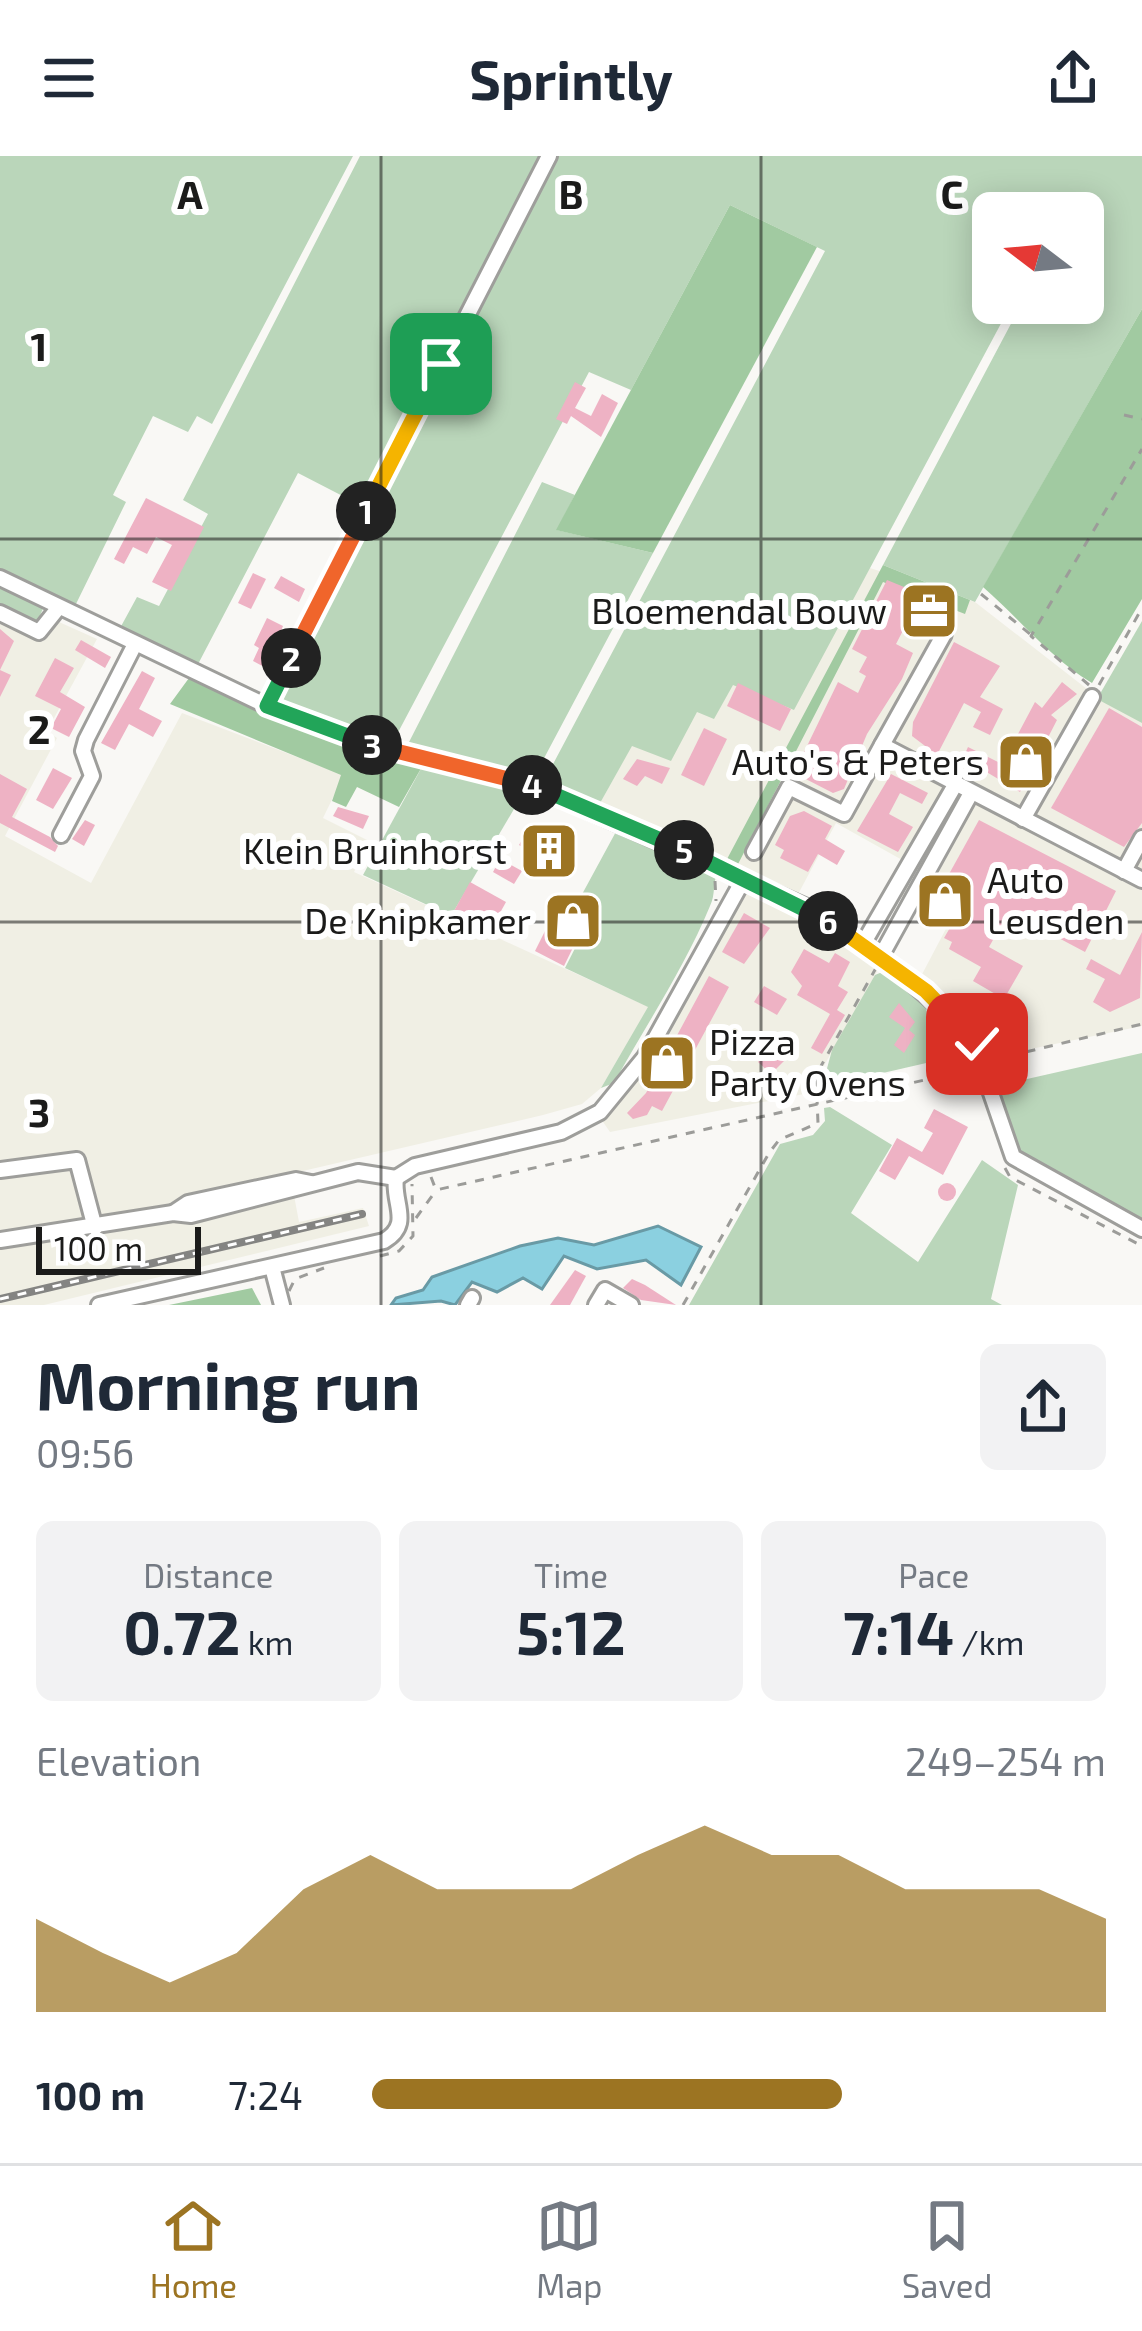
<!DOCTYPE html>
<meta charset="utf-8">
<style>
:root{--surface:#fff;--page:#f2f2f3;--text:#1f2937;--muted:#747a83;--line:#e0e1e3;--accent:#9c7422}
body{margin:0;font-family:"Exo 2",sans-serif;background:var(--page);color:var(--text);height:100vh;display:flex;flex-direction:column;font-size:45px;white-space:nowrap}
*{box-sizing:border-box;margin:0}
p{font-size:39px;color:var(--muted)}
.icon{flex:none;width:66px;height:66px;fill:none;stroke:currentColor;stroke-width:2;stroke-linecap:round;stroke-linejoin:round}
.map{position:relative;height:1149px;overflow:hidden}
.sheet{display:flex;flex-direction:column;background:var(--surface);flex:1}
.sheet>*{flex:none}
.needle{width:78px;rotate:286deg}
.buttons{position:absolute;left:972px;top:36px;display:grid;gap:24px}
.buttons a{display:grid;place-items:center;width:132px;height:132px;border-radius:18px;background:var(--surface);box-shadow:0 6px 30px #0003;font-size:60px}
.scale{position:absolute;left:36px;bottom:30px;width:165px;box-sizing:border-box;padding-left:12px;border:6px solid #1b1b1a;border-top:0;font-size:33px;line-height:42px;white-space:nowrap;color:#1b1b1a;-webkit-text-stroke:9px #fff;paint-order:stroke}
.pin{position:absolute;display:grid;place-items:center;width:102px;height:102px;color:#fff;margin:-51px;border-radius:24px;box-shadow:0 6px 18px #0006}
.km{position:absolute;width:60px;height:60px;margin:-30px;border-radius:50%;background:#222;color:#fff;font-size:33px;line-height:60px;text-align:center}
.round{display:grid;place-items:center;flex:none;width:126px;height:126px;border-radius:18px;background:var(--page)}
.overview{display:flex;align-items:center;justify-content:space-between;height:204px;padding:0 36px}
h1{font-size:66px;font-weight:700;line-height:90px}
.metrics{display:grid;grid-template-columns:repeat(3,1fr);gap:18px;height:204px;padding:12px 36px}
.metrics div{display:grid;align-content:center;border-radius:18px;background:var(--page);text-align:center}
.metrics b{font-size:60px;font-weight:700}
.metrics small{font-size:33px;font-weight:400}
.metrics p{font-size:33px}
.chart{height:336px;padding:24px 36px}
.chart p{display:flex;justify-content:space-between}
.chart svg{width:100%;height:216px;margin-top:12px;fill:var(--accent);opacity:.7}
ul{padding:0 36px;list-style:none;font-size:39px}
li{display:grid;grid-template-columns:192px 144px 1fr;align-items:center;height:90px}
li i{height:30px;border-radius:15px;background:var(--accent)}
header{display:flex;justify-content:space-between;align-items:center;height:156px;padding:0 36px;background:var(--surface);font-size:54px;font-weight:700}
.tab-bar{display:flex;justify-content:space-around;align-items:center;height:168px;border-top:3px solid var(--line);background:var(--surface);font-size:33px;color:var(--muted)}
.tab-bar a{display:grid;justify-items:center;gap:6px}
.tab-bar .on{color:var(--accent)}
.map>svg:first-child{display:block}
</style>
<header><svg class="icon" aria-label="menu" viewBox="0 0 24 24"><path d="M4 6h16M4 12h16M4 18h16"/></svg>Sprintly<svg class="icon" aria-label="share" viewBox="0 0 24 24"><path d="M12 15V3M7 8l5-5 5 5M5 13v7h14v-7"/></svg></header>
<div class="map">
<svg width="1142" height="1149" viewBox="0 0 1142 1149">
<rect width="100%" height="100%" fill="#f9f8f5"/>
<g fill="#f0efe4">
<path d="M870 412 975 446 1096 540 1142 565V870L987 902 980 880 919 824 949 767 889 734 904 705 836 667 796 742 883 805 821 915 819 935 610 976 601 963 626 939 752 718 599 649 632 589 698 555 714 562 733 528 791 552Z"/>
<path d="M0 463 33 481 59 466 97 483 47 575 57 582 5 680 91 727 182 557 344 619 323 662 369 685 354 716 649 851 601 932 582 948 543 959 290 1018 299 1066 363 1052 369 1070 44 1149H0Z"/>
</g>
<g fill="#bad6ba">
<path d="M0 0H353L212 268 197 260 188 276 153 260 113 339 126 346 75 450 0 413Z"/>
<path d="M360 0H544L362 350 298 317 196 512 119 474 137 441 159 450 208 358 183 344Z"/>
<path d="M556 0H1142V153L975 446 883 409 1022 147H1083V57H993V147H1012L794 554 733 529 714 563 697 556 671 605 632 590 599 649 543 627 825 95 730 49 631 234 589 216 394 584 279 547 277 540Z"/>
<path d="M542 326 575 339 557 374 653 397 533 623 408 588Z"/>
<path d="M0 428 44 450 37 467 0 448Z"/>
<path d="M1142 465V567L1097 543Z"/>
<path d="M423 609 524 636 451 760 363 719Z"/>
<path d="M618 672 718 715C712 728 716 738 710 750 685 811 646 869 614 927L601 932 648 851 565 812 596 751 580 742Z"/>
<path d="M887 814 925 846 935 905 822 931 832 894 875 819Z"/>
<path d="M1142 897V1069L1020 998 1005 973 993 925 1000 929Z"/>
<path d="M830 951 892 989 851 1057 918 1106 982 1004 1018 1029 991 1143 1002 1149H689L780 988 813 979 825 965 824 952Z"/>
</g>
<g fill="#a1caa1">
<path d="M730 49 817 91 653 397 556 374Z"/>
<path d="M1142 153V443L1092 527C1050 502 1021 464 983 431Z"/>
<path d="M883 409 970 444 965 458 883 426 737 710 726 705Z"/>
<path d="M189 522 359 595 423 609 399 651 357 631 346 651 332 645 341 619 170 548Z"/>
<path d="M252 1132 261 1149H169Z"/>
</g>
<path fill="#8bd0e0" stroke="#699aa5" stroke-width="3" d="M658 1070 701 1091 681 1129 646 1104 597 1113 564 1100 542 1133 523 1122 497 1136 472 1126 455 1149 441 1145 391 1149 396 1142 423 1134 432 1121 520 1090 558 1082 594 1089Z"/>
<g fill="#eeb2c4">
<path d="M575 226 586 232 575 252 591 260 602 238 618 247 601 281 571 260 567 268 556 263Z"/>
<path d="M146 342 204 371 171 435 152 426 172 389 156 381 147 398 133 391 124 408 114 403Z"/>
<path d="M253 417 266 423 251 453 238 447Z"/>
<path d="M281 420 305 433 299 446 274 432Z"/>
<path d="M887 424 948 449 935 471 911 459 896 488 913 497 902 523 867 578 844 633 833 637 794 617 838 526 858 537 866 520 859 516 867 501 852 493Z"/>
<path d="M267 462 283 470 266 512 253 505 259 492 254 489Z"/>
<path d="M0 473 14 485 0 514 11 519 0 541Z"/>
<path d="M81 484 111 501 105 512 75 494Z"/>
<path d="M954 486 1000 510 980 541 1003 553 990 579 973 571 981 556 964 547 937 599 912 580 913 566Z"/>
<path d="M55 502 74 512 60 536 85 551 69 581 51 572 61 553 35 540Z"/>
<path d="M142 515 155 522 139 553 162 565 153 581 129 568 115 594 101 587Z"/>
<path d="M1062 526 1077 538 1051 559 1057 564 1020 636 963 602 968 591 1002 608 1035 546 1042 552Z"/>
<path d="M738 527 791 553 780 575 727 550Z"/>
<path d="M1109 552 1142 571V667L1124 691 1051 652Z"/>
<path d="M704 572 727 583 704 630 681 619Z"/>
<path d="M637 603 670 612 662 628 645 620 637 630 623 623Z"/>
<path d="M53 612 72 622 53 653 36 644Z"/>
<path d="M0 618 27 633 12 661 50 681 58 690 55 696 0 667Z"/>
<path d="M891 618 928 637 922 648 900 637 889 658 913 671 898 696 857 675Z"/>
<path d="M338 651 369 660 363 673 333 660Z"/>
<path d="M804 655 832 670 825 683 845 695 837 709 818 698 808 716 780 702 784 694 775 689 790 660Z"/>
<path d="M85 664 95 669 84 690 72 683Z"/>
<path d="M979 664 1116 735 1085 796 1019 761 1007 781 998 775 989 791 1023 810 1004 843 973 825 981 811 949 793 952 786 944 782 958 758 934 745Z"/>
<path d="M541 677 564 689 541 721 527 713 535 698 519 689 523 682 535 688Z"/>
<path d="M500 703 522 715 514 728 493 716Z"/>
<path d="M470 726 506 746 490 775 454 755Z"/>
<path d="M564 754 586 765 564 810 535 795 550 765 557 769Z"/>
<path d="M744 757 770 772 744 808 722 796Z"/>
<path d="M1142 776 1140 842 1110 856 1093 846 1105 823 1086 813 1091 803 1120 819Z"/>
<path d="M804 793 829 807 835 797 850 806 838 830 848 836 837 854 845 859 822 898 811 892 830 858 797 839 802 830 791 816Z"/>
<path d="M709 820 729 831 662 955 652 950 647 959 633 963 627 957 646 937Z"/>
<path d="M764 830 787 843 777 859 754 846Z"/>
<path d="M899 847 915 866 909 874 915 879 904 897 894 889 905 872 889 861Z"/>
<path d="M779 884 792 897 771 918 758 906Z"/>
<path d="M934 953 968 971 943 1019 909 1000 895 1024 879 1015 897 982 922 996 933 977 924 972Z"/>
<circle cx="947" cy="1036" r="9"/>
<path d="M575 1114 586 1120 570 1149H550Z"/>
<path d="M632 1123 645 1129 676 1149 641 1144 623 1132Z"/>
</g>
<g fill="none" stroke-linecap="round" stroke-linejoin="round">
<g stroke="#9e9e9b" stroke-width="20">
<g id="minor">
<path d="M0 422 267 550 364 587 533 630 804 750 881 800 971 879 1013 1001 1142 1073"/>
<path d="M0 457 39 476 59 451"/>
<path d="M267 550 549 0"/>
<path d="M882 589 944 478"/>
<path d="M1023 663 1092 541"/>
<path d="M61 679 92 620 83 595 86 584 134 490"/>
<path d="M754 696 789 631 844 658 882 589 1142 724"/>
<path d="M1124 715 1142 682"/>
<path d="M863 788 955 629"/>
<path d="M881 800 971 637"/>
<path d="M0 1014 77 1004 95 1072"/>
<path d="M396 1022 415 1010 561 976 600 956 645 901 742 726"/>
<path d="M173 1057 188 1047 296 1024 311 1027"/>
<path d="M0 1084 173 1057 191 1059 358 1016 396 1022"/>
<path d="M272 1111 282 1149"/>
<path d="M99 1149 384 1085C413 1068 392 1047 396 1022"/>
<path d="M468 1149 472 1142"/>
<path d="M596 1149 605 1134 631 1149"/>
</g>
</g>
<g stroke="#9c9c99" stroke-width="3" stroke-dasharray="9 9" stroke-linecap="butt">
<path d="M1124 259 1142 263"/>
<path d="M981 438 1030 478"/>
<path d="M1089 529 1031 480 1142 293"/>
<path d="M1099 529 1142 452"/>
<path d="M715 725 716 745"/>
<path d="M1009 900 1142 868"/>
<path d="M996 907 1022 896"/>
<path d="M1005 1012 1010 1021 1142 1090"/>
<path d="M431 1021 436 1034 969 914"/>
<path d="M416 1062 435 1036"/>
<path d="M380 1100 399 1095 413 1080 412 1028"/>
<path d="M289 1135 295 1123 324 1112"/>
<path d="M683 1149 769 997 779 984 818 967 816 919 876 812"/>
</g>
<use href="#minor" stroke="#fff" stroke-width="14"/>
<g stroke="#848482" stroke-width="8">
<path id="rail" d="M0 1143 362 1058"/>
</g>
<use href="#rail" stroke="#fff" stroke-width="3" stroke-dasharray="9" stroke-linecap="butt"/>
</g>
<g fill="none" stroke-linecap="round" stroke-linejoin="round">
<g stroke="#fff" stroke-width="24">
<path id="split-1" d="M366 355 441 208"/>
</g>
<g stroke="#fff" stroke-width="24">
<path id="split-2" d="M291 502 366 355"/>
</g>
<g stroke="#fff" stroke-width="24">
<path id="split-3" d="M291 502 267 550 372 589"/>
</g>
<g stroke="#fff" stroke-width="24">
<path id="split-4" d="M372 589 532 629"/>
</g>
<g stroke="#fff" stroke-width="24">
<path id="split-5" d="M532 629 684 694"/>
</g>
<g stroke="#fff" stroke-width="24">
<path id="split-6" d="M684 694 828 765"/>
</g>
<g stroke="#fff" stroke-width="24">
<path id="split-7" d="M828 765 926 835 977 888"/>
</g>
<use href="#split-1" stroke="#f5b400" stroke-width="15"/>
<use href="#split-2" stroke="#f0652b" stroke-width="15"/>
<use href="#split-3" stroke="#22a559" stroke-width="15"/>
<use href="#split-4" stroke="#f0652b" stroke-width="15"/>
<use href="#split-5" stroke="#22a559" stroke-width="15"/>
<use href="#split-6" stroke="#22a559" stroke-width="15"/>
<use href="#split-7" stroke="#f5b400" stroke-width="15"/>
</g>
<path fill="none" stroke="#1b1b1a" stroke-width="3" stroke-opacity="0.55" d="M381 0V1149M761 0V1149M0 383H1142M0 766H1142"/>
<defs>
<g id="office-square" transform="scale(3)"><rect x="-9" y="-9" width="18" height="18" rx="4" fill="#9c7422" stroke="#fff"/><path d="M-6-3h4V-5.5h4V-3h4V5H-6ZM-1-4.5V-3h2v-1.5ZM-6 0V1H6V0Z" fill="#fff"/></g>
<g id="shop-square" transform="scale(3)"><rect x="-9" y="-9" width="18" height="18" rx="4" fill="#9c7422" stroke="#fff"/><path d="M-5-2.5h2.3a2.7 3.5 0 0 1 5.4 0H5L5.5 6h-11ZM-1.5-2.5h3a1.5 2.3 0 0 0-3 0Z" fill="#fff"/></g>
<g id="building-square" transform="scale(3)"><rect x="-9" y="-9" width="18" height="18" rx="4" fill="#9c7422" stroke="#fff"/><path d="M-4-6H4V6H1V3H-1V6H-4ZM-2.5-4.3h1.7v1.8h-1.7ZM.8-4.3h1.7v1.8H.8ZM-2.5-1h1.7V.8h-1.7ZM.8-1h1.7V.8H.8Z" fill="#fff"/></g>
</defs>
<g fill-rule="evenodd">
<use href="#office-square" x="929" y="455"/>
<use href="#shop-square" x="1026" y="606"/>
<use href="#building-square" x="549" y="695"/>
<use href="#shop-square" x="945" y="745"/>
<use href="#shop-square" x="573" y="765"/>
<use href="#shop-square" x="667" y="907"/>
</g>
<g text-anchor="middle" stroke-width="12" stroke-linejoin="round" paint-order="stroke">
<g font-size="36" fill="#1b1b1a" stroke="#fff" text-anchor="end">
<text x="887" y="468">Bloemendal Bouw</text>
<text x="984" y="619">Auto's &amp; Peters</text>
<text x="507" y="708">Klein Bruinhorst</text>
<text x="987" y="737" text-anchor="start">Auto<tspan x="987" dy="41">Leusden</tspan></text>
<text x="531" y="778">De Knipkamer</text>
<text x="709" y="899" text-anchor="start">Pizza<tspan x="709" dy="41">Party Ovens</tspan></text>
</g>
</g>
<g font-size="39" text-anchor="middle" font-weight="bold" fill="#1b1b1a" stroke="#fff" stroke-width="12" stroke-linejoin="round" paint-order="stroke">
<text x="190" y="53">A</text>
<text x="571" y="53">B</text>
<text x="952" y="53">C</text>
<text x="39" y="205">1</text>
<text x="39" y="588">2</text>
<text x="39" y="971">3</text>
</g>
</svg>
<div class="buttons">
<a><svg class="needle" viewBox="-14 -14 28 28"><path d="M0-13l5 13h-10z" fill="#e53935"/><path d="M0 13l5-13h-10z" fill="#747a83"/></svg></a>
</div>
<div class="scale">100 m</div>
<div class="pin" style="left:441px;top:208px;background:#1e9e55"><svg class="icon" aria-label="arrive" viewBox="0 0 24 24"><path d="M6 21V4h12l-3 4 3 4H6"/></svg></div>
<div class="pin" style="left:977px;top:888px;background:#d93025"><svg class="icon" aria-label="check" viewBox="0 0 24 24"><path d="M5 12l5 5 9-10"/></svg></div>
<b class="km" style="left:366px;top:355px">1</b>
<b class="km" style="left:291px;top:502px">2</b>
<b class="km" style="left:372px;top:589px">3</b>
<b class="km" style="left:532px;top:629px">4</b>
<b class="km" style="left:684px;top:694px">5</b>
<b class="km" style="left:828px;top:765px">6</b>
</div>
<section class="sheet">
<div class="overview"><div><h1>Morning run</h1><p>09:56</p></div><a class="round"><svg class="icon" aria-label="share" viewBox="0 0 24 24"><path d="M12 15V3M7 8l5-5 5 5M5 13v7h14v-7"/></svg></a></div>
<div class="metrics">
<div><p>Distance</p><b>0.72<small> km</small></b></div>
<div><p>Time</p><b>5:12</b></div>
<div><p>Pace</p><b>7:14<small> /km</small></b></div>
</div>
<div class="chart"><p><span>Elevation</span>249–254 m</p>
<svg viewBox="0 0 160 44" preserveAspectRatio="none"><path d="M0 44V25L10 32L20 38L30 32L40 19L50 12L60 19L70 19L80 19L90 12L100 6L110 12L120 12L130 19L140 19L150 19L160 25V44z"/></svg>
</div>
<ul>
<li><b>100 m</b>7:24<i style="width:64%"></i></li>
</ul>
</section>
<nav class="tab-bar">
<a class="on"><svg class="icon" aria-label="home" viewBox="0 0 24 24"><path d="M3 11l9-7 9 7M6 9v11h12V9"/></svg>Home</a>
<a><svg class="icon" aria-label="map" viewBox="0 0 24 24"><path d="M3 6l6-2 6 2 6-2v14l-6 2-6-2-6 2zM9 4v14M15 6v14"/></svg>Map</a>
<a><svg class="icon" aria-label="saved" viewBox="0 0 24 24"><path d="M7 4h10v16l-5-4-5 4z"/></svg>Saved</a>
</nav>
